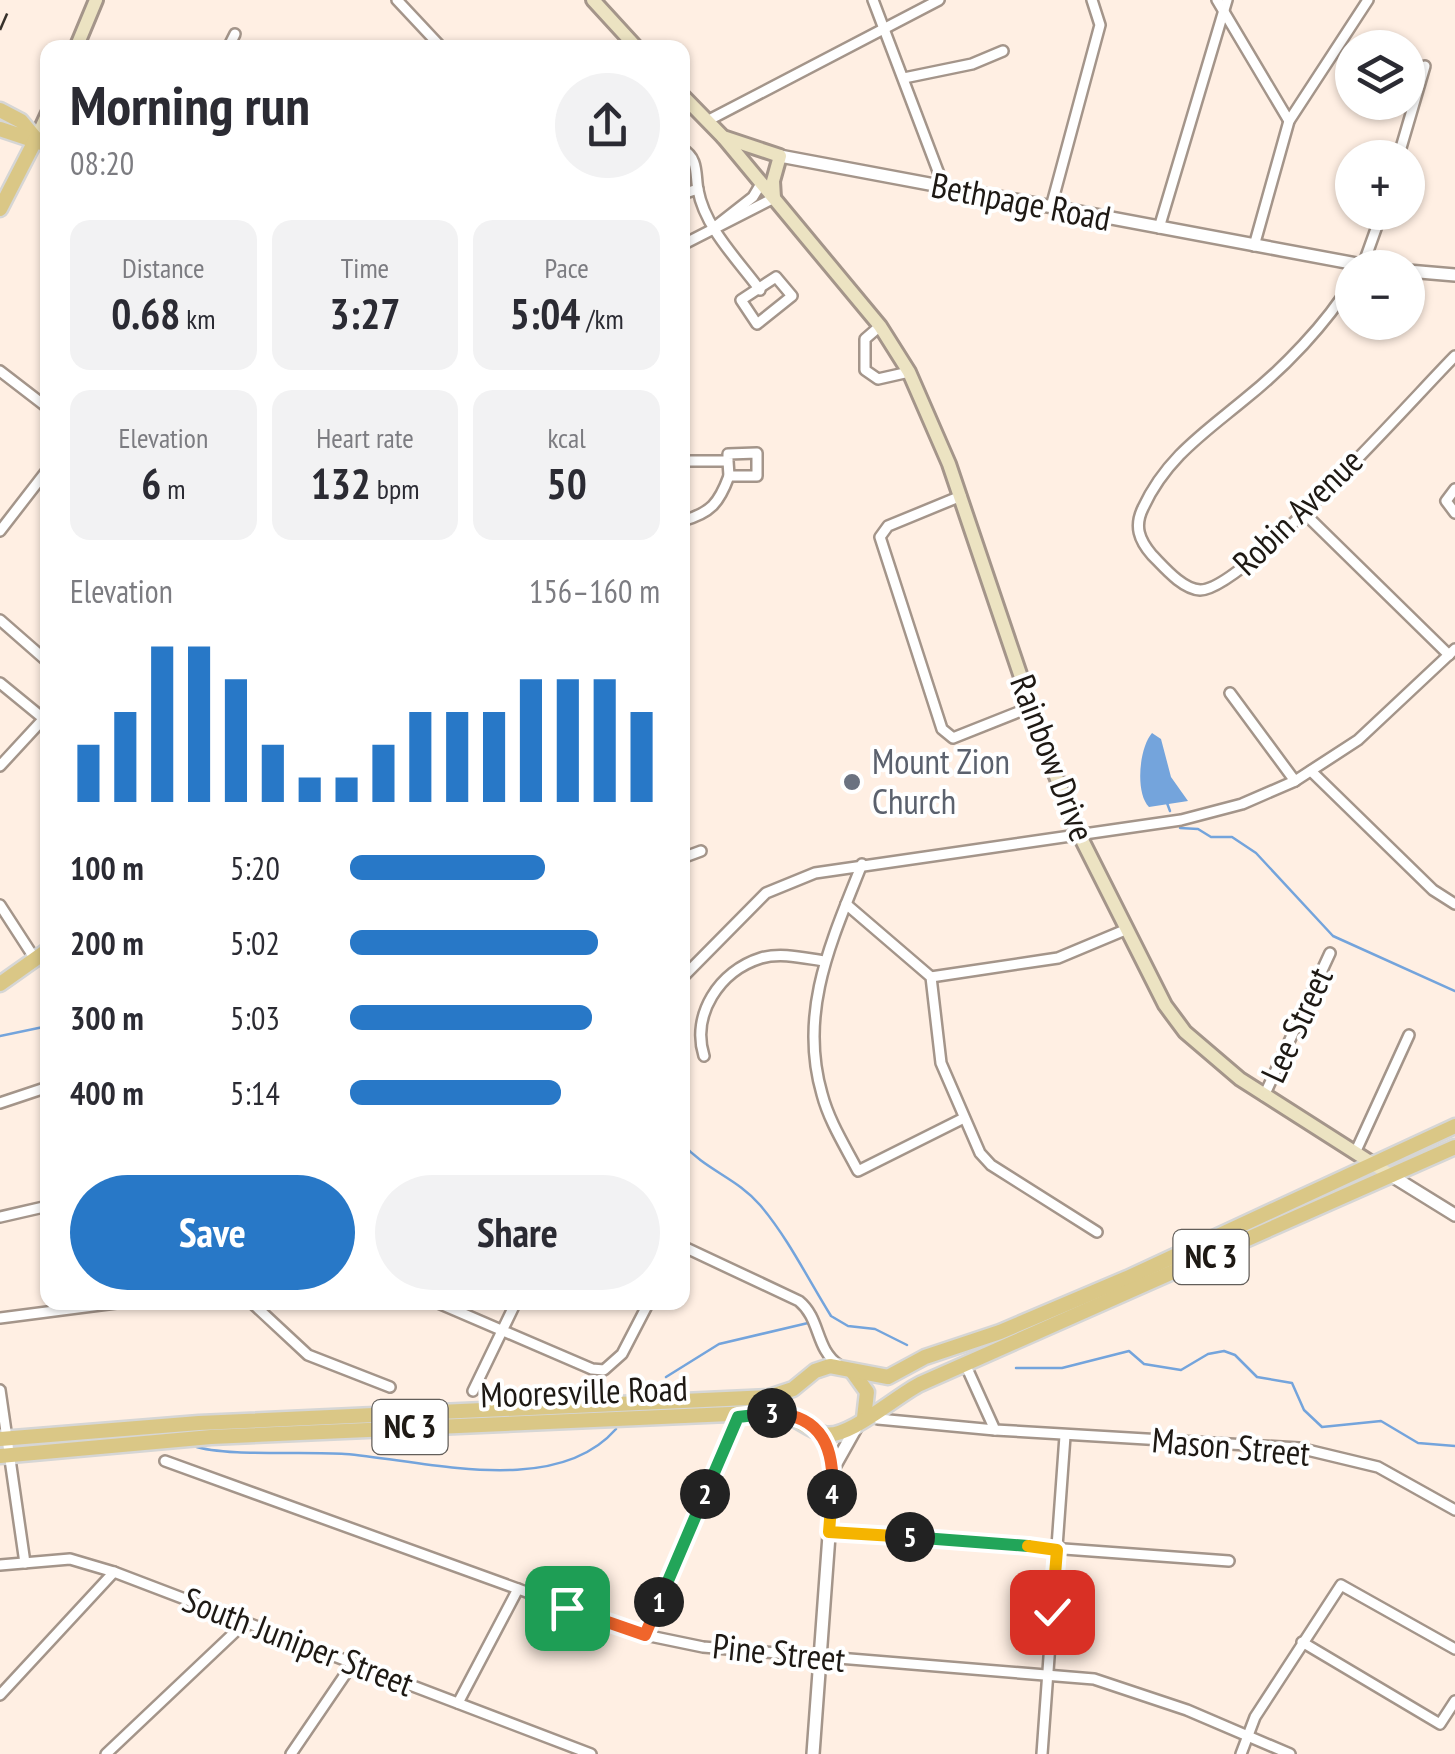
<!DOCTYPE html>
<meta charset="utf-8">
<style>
:root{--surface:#fff;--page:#f2f2f3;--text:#2b2b33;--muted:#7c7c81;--accent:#2878c7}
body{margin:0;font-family:"PT Sans Narrow",sans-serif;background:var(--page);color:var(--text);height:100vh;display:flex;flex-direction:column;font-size:38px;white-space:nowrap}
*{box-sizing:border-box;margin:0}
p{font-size:32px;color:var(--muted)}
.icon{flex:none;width:55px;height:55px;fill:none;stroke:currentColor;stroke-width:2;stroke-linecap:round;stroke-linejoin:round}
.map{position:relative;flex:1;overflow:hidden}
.panel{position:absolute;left:40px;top:40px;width:650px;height:1270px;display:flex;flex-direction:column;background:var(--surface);border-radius:20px;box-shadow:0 2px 8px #0004}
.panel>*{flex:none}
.controls{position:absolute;left:1335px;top:30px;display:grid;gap:20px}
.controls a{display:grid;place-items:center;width:90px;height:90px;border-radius:50%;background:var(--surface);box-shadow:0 2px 8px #0004;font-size:50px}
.pin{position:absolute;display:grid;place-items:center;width:85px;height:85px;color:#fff;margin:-42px;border-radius:20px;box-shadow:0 5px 15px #0006}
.km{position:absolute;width:50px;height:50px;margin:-25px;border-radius:50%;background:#222;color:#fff;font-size:28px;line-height:50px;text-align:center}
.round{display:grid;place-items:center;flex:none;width:105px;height:105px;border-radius:52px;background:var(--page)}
.overview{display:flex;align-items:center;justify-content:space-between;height:170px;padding:0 30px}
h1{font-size:55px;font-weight:700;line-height:75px}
.stats{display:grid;grid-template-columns:repeat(3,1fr);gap:15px;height:170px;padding:10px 30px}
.stats div{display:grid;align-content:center;border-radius:20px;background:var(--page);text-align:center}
.stats b{font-size:42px;font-weight:700}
.stats small{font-size:28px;font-weight:400}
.stats p{font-size:28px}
.chart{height:280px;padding:20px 30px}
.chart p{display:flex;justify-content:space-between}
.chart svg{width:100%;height:180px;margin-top:10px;stroke:var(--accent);stroke-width:6}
.primary-button{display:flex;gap:20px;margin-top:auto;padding:20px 30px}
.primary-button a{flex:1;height:115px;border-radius:60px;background:var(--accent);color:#fff;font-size:40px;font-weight:700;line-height:115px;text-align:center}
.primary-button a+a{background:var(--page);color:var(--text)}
ul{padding:0 30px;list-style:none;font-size:32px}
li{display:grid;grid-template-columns:160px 120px 1fr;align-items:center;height:75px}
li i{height:25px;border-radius:12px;background:var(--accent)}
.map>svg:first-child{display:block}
</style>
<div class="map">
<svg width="1455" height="1754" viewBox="0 0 1455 1754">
<rect width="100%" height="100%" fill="#ffefe3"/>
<path fill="#74a4dc" d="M1152 733 1161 739 1171 777 1188 801 1149 807C1135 793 1139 748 1152 733Z"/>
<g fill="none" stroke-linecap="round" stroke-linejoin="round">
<g stroke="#74a4dc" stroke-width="2.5">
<path d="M1167 803 1170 811"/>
<path d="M1180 828 1198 829 1211 837H1232L1256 853 1333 936 1455 991"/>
<path d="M0 1036 48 1026"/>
<path d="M682 1143C705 1170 737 1178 760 1205 788 1238 808 1279 831 1316L848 1326 875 1329 907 1345"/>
<path d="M1016 1368H1062L1129 1351 1144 1364 1181 1370 1208 1354 1224 1351 1235 1355 1257 1377 1292 1383 1304 1410 1322 1427 1381 1421 1418 1443 1455 1446"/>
<path d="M666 1377 719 1344 808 1323"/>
<path d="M194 1446C224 1457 307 1451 345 1454 423 1460 555 1499 616 1429"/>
</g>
<g stroke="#a4958a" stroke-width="14">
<g id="minor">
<path d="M397 0 442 48"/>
<path d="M873 0 944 187"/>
<path d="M1217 0 1289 121"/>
<path d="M228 48 235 34"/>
<path d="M904 78 972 64 1003 51"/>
<path d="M707 121 939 0"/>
<path d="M682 149C699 158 695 175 698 190 705 228 738 260 760 290"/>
<path d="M1398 158 1425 66"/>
<path d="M682 194 698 189"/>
<path d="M1051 207 1100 25 1092 0"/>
<path d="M716 226 753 197 762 182"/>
<path d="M1159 228 1227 0"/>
<path d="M682 245 774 198"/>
<path d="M1254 246 1289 121 1368 0"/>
<path d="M1362 268 1382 212"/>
<path d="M776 277 792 296 757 324 741 300Z"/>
<path d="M1352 282C1326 324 1284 368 1245 399 1204 433 1166 458 1143 508 1134 526 1139 540 1152 555 1164 567 1182 589 1200 590 1243 591 1416 395 1455 356"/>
<path d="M880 326 865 339V370L878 379 909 372"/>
<path d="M682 344V347"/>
<path d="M0 371 48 408"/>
<path d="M682 461H728V454L757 453V476H729L728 461"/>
<path d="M1455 489 1446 501 1455 513"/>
<path d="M961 496 888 526 880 537 942 729 953 738 1031 707"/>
<path d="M1303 512 1449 655"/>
<path d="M682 521C711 513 719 503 729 476"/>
<path d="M0 531 48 469"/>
<path d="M0 620 48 662"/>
<path d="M682 650H683"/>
<path d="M0 683 44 719"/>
<path d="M1230 693 1295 781"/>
<path d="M0 766 48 714"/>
<path d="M1311 771 1433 890 1455 904"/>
<path d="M682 858 701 851"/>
<path d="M862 864C832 940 798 1011 822 1094 829 1121 845 1146 858 1171L964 1118"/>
<path d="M846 904 931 977 941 1063 980 1153 991 1165 1097 1232"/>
<path d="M0 905 35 959"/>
<path d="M931 977 1058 958 1125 930"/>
<path d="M682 978 766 893 815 873 1181 820 1242 804 1295 781 1358 740 1455 649"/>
<path d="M704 1056C691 1015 719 971 761 958 781 952 804 958 824 961"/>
<path d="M1264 1096 1330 953"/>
<path d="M0 1103 48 1087"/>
<path d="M1355 1153 1409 1035"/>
<path d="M0 1217 48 1206"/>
<path d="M682 1246 799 1301C821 1319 815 1349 839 1365"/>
<path d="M251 1302 308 1355 390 1387"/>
<path d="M436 1302 592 1369 604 1370 622 1354 649 1302"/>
<path d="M0 1318 124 1302"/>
<path d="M966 1366 995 1430 1299 1448 1378 1467 1455 1510"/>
<path d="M0 1390 25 1563"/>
<path d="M473 1391 516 1302"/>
<path d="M878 1419 995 1430"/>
<path d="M165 1461 645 1635 703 1647 1094 1679 1187 1710 1290 1754"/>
<path d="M829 1532 1229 1561"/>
<path d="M0 1565 70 1559 114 1572 591 1754"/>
<path d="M645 1635 738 1417"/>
<path d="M1302 1642 1440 1724 1455 1701"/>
<path d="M0 1695 114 1572"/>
<path d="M458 1703 518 1589"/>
<path d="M106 1754 235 1632 241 1619"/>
<path d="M291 1754 353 1663"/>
<path d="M1042 1754 1065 1436"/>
<path d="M1241 1754 1255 1717 1341 1585 1455 1649"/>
</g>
</g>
<g stroke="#a4958a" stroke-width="16">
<g id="tertiary">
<path d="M780 156 1378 268"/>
<path d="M1408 271 1455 275"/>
<path d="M1392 1176 1455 1215"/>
<path d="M834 1467 857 1426"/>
<path d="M813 1754 834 1467 820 1433"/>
</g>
</g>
<g stroke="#a4958a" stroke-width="18">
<g id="secondary">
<path d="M593 0 637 48"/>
<path d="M76 48 96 0"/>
<path d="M682 95 723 137 780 156 773 181 774 198"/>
<path d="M723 137 880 326 909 372 949 464 1047 754 1079 834 1165 1005 1185 1032 1240 1079 1392 1176"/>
<path d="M36 139 48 113"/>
</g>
</g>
<g stroke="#d6d6d5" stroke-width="19">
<g id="primary">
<path d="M0 110 21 121 36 139"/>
<path d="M0 129 48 145"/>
<path d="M0 209 36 139"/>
<path d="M0 984 48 950"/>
<path d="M852 1371 867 1392 864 1418"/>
<path d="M0 1439 199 1423 769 1397 793 1389 815 1371 830 1366 888 1377 925 1357 1000 1332 1127 1278 1455 1126"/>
<path d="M0 1456 211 1437 773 1412C794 1414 805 1429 824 1434 847 1440 896 1396 920 1384L1455 1147"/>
</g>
</g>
<use href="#minor" stroke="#fff" stroke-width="9"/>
<use href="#tertiary" stroke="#fff" stroke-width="11"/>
<use href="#secondary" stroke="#ece3c2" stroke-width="12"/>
<use href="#primary" stroke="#dac786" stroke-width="14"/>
<path stroke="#37312b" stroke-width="2.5" stroke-dasharray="18 18" stroke-linecap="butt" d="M0 30 13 0"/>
</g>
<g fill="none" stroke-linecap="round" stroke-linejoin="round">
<g stroke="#fff" stroke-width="20">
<path id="split-1" d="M567 1608 645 1635 659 1602"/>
</g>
<g stroke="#fff" stroke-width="20">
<path id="split-2" d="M659 1602 705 1494"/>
</g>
<g stroke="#fff" stroke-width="20">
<path id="split-3" d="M705 1494 738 1417 772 1413"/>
</g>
<g stroke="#fff" stroke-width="20">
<path id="split-4" d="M772 1413C824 1415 835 1451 832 1494"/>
</g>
<g stroke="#fff" stroke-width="20">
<path id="split-5" d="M832 1494 829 1532 910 1537"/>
</g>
<g stroke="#fff" stroke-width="20">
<path id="split-6" d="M910 1537 1028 1546"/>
</g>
<g stroke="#fff" stroke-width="20">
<path id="split-7" d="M1028 1546 1057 1550 1052 1612"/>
</g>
<use href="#split-1" stroke="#f0652b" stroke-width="12"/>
<use href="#split-2" stroke="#22a559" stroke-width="12"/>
<use href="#split-3" stroke="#22a559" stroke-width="12"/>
<use href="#split-4" stroke="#f0652b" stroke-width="12"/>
<use href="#split-5" stroke="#f5b400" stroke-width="12"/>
<use href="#split-6" stroke="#22a559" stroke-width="12"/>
<use href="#split-7" stroke="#f5b400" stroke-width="12"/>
</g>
<circle fill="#6b7280" stroke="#fff" stroke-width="4" cx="852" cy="782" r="10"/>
<g text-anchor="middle" stroke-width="8" stroke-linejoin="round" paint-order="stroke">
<g fill="#fff" stroke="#625e5a" stroke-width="2.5">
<rect x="1173.5" y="1230" width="75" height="54" rx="8"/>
<rect x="372.5" y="1400" width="75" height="54" rx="8"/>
</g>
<g font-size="32" font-weight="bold" fill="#1e1914">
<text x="1211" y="1268">NC 3</text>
<text x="410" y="1438">NC 3</text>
</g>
<g font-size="35" fill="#1e1914" stroke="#fff">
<text transform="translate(1021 202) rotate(11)" y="12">Bethpage Road</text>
<text transform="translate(1298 512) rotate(-44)" y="12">Robin Avenue</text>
<text transform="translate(1052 758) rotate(69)" y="12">Rainbow Drive</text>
<text transform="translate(1297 1025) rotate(-65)" y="12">Lee Street</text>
<text transform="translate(584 1392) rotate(-2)" y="12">Mooresville Road</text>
<text transform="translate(1231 1447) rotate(5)" y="12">Mason Street</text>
<text transform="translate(298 1642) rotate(21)" y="12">South Juniper Street</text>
<text transform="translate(779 1653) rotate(6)" y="12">Pine Street</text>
</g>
<g font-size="35" fill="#5b616d" stroke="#fff" text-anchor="start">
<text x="872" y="774">Mount Zion<tspan x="872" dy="40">Church</tspan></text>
</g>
</g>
</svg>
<div class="controls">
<a><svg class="icon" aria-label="layers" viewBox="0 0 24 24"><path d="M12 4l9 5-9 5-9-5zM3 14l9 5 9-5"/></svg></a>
<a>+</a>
<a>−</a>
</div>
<div class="pin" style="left:567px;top:1608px;background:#1e9e55"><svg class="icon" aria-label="arrive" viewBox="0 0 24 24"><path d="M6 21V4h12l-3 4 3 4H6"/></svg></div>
<div class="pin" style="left:1052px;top:1612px;background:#d93025"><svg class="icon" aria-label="check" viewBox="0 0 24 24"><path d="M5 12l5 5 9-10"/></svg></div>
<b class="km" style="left:659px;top:1602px">1</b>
<b class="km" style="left:705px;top:1494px">2</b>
<b class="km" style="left:772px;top:1413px">3</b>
<b class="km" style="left:832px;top:1494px">4</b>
<b class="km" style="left:910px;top:1537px">5</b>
<section class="panel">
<div class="overview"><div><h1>Morning run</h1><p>08:20</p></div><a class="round"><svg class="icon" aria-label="share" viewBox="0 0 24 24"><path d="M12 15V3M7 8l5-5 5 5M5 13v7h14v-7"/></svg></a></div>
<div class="stats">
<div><p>Distance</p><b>0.68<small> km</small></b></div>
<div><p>Time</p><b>3:27</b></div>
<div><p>Pace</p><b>5:04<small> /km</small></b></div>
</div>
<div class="stats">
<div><p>Elevation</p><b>6<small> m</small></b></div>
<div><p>Heart rate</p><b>132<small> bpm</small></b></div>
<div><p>kcal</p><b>50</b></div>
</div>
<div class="chart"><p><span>Elevation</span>156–160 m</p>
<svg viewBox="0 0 160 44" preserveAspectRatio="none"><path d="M5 44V30M15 44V22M25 44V6M35 44V6M45 44V14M55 44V30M65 44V38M75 44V38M85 44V30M95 44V22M105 44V22M115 44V22M125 44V14M135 44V14M145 44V14M155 44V22"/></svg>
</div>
<ul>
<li><b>100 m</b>5:20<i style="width:63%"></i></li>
<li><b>200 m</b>5:02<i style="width:80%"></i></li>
<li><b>300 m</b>5:03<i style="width:78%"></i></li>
<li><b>400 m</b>5:14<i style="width:68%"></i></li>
</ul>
<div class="primary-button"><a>Save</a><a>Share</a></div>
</section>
</div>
